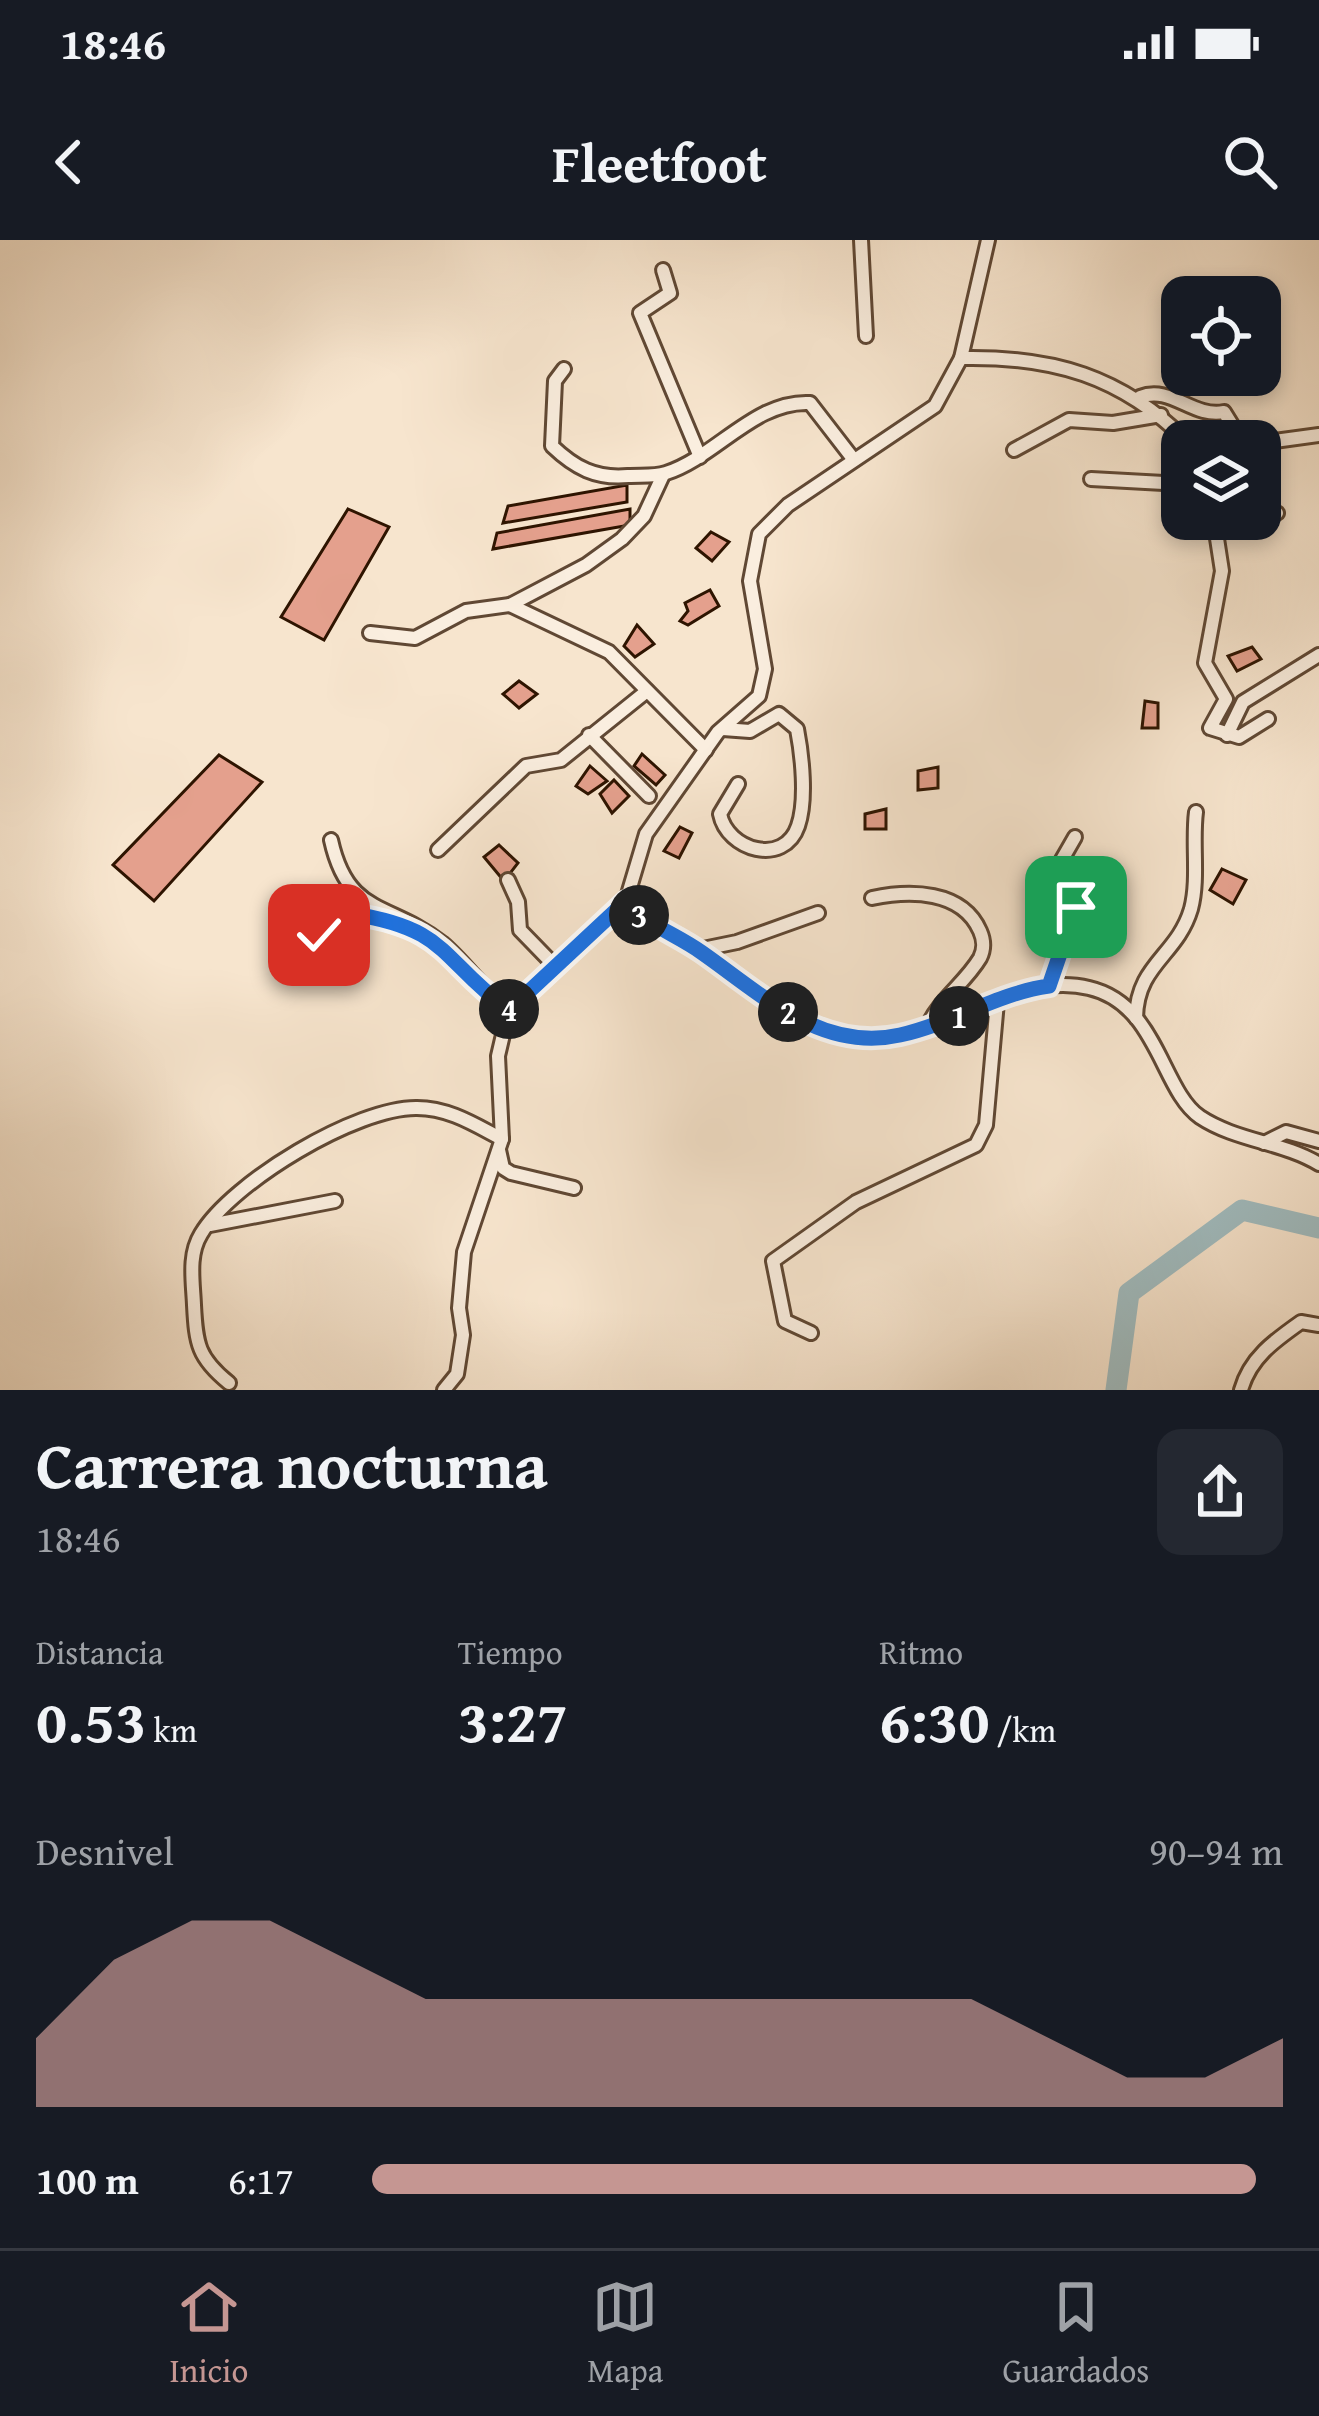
<!DOCTYPE html>
<html lang="es">
<meta charset="utf-8">
<style>
:root{--surface:#171b24;--page:#242831;--text:#f1f3f6;--muted:#9ea1a6;--line:#363941;--accent:#c59692}
body{margin:0;font-family:"Gentium Book Plus",serif;background:var(--page);color:var(--text);height:100vh;display:flex;flex-direction:column;font-size:45px;white-space:nowrap}
*{box-sizing:border-box;margin:0}
p{font-size:39px;color:var(--muted)}
.icon{flex:none;width:66px;height:66px;fill:none;stroke:currentColor;stroke-width:2;stroke-linecap:round;stroke-linejoin:round}
.map{position:relative;height:1150px;overflow:hidden}
.sheet{display:flex;flex-direction:column;background:var(--surface);flex:1}
.sheet>*{flex:none}
.controls{position:absolute;left:1161px;top:36px;display:grid;gap:24px}
.controls a{display:grid;place-items:center;width:120px;height:120px;border-radius:24px;background:var(--surface);box-shadow:0 6px 18px #0003;font-size:60px}
.pin{position:absolute;display:grid;place-items:center;width:102px;height:102px;color:#fff;margin:-51px;border-radius:24px;box-shadow:0 6px 18px #0006}
.km{position:absolute;width:60px;height:60px;margin:-30px;border-radius:50%;background:#222;color:#fff;font-size:33px;line-height:60px;text-align:center}
.round{display:grid;place-items:center;flex:none;width:126px;height:126px;border-radius:24px;background:var(--page)}
.overview{display:flex;align-items:center;justify-content:space-between;height:204px;padding:0 36px}
h1{font-size:66px;font-weight:700;line-height:90px}
.stats{display:grid;grid-template-columns:repeat(3,1fr);gap:18px;height:204px;padding:12px 36px}
.stats div{display:grid;align-content:center}
.stats b{font-size:60px;font-weight:700}
.stats small{font-size:33px;font-weight:400}
.stats p{font-size:33px}
.chart{height:336px;padding:24px 36px}
.chart p{display:flex;justify-content:space-between}
.chart svg{width:100%;height:216px;margin-top:12px;fill:var(--accent);opacity:.7}
ul{padding:0 36px;list-style:none;font-size:39px}
li{display:grid;grid-template-columns:192px 144px 1fr;align-items:center;height:90px}
li i{height:30px;border-radius:15px;background:var(--accent)}
.status{display:flex;justify-content:space-between;align-items:center;height:84px;padding:0 60px;background:var(--surface);direction:ltr}
.status svg{height:33px;fill:currentColor}
header{display:flex;justify-content:space-between;align-items:center;height:156px;padding:0 36px;background:var(--surface);font-size:54px;font-weight:700}
.tabs{display:flex;justify-content:space-around;align-items:center;height:168px;border-top:3px solid var(--line);background:var(--surface);font-size:33px;color:var(--muted)}
.tabs a{display:grid;justify-items:center;gap:6px}
.tabs .active{color:var(--accent)}
.map>svg:first-child{display:block}
</style>
<div class="status"><b>18:46</b><svg viewBox="0 0 49 12"><path d="M0 12V9h3v3zM5 12V6h3v6zM10 12V3h3v9zM15 12V0h3v12zM26 1h20v11H26zM47 4h2v5h-2z"/></svg></div>
<header><svg class="icon" aria-label="back" viewBox="0 0 24 24"><path d="M15 5l-7 7 7 7"/></svg>Fleetfoot<svg class="icon" aria-label="search" viewBox="0 0 24 24"><circle cx="10" cy="10" r="6"/><path d="M15 15l6 6"/></svg></header>
<div class="map">
<svg width="1319" height="1150" viewBox="0 0 1319 1150">
<rect width="100%" height="100%" fill="#f7e5ce"/>
<filter id="stains"><feTurbulence type="fractalNoise" baseFrequency=".00167" numOctaves="4"/><feColorMatrix values="0 0 0 0 .2 0 0 0 0 .09 0 0 0 0 .02 0 0 0 .5 -.17"/></filter>
<radialGradient id="worn" r=".72"><stop offset=".6" stop-color="#630" stop-opacity="0"/><stop offset="1" stop-color="#630" stop-opacity=".3"/></radialGradient>
<g fill="none" stroke-linecap="round" stroke-linejoin="round">
<path stroke="#a1bdc1" stroke-width="21" d="M1116 1150 1129 1053 1242 970 1319 988"/>
</g>
<g fill="#e4a08d" stroke="#2e1400" stroke-width="3">
<path d="M627 245V262L503 283 508 266Z"/>
<path d="M348 269 389 287 324 400 281 377Z"/>
<path d="M630 269V285L493 309 497 293Z"/>
<path d="M711 292 729 302 712 321 696 308Z"/>
<path d="M710 350 719 366 688 385 680 381 688 371 685 363Z"/>
<path d="M637 385 654 404 635 417 624 406Z"/>
<path d="M1252 407 1261 419 1237 431 1228 416Z"/>
<path d="M519 441 537 454 519 468 503 454Z"/>
<path d="M1145 461 1158 463V488H1142Z"/>
<path d="M642 514 665 535 656 545 634 526Z"/>
<path d="M219 515 262 542 154 661 113 625Z"/>
<path d="M590 526 607 541 588 554 576 546Z"/>
<path d="M938 527V548L918 550V531Z"/>
<path d="M614 540 629 556 612 573 600 554Z"/>
<path d="M886 569V589H865V574Z"/>
<path d="M680 587 692 593 679 618 664 611Z"/>
<path d="M499 605 518 623 504 641 484 617Z"/>
<path d="M1222 629 1246 640 1233 664 1210 650Z"/>
</g>
<g fill="none" stroke-linecap="round" stroke-linejoin="round">
<g stroke="#604834" stroke-width="18">
<g id="street">
<path d="M861 0 866 96"/>
<path d="M663 30 670 53 640 73 700 217"/>
<path d="M961 118C1053 116 1121 136 1187 201"/>
<path d="M564 129 555 141 552 206C575 228 596 239 628 236 640 235 654 237 666 233 716 217 755 160 810 163L854 220"/>
<path d="M1140 157C1171 145 1192 178 1224 172L1237 193 1252 201"/>
<path d="M1260 203 1319 195"/>
<path d="M1014 210 1069 180 1113 183 1161 175"/>
<path d="M1091 239 1182 244"/>
<path d="M1260 266 1277 273"/>
<path d="M1214 279 1222 331 1205 423 1226 459 1210 488 1239 497 1268 479"/>
<path d="M510 365 609 412 706 510"/>
<path d="M370 393 415 398 466 371 510 365 586 325 622 299 644 276 663 235"/>
<path d="M723 489 750 491 779 474 797 489C802 515 807 560 798 586 784 627 727 610 720 574L738 544"/>
<path d="M589 495 649 556"/>
<path d="M1227 495 1243 462 1319 415"/>
<path d="M331 600C348 677 390 662 442 703 466 723 483 751 509 769"/>
<path d="M438 610 526 526 561 520 647 451"/>
<path d="M508 640 518 662 520 690 553 724"/>
<path d="M872 658C910 650 962 650 980 691 984 700 985 708 980 718 965 743 941 758 928 785"/>
<path d="M626 661C648 686 674 692 701 711 760 753 826 817 905 794 962 777 1029 733 1089 748 1158 764 1161 850 1200 877 1236 901 1283 902 1319 924"/>
<path d="M318 695 353 674 389 682"/>
<path d="M698 710 737 702 818 673"/>
<path d="M1050 747 1076 667 1067 653 1048 644 1075 597"/>
<path d="M1136 778C1137 724 1177 716 1191 669 1199 639 1192 603 1196 572"/>
<path d="M1264 903 1286 892 1319 901"/>
<path d="M499 910 503 928 511 933 574 948"/>
<path d="M210 985 335 961"/>
<path d="M811 1093 785 1081 773 1021 856 962 976 905 986 885 997 762"/>
<path d="M229 1143C198 1118 196 1104 194 1065 193 1041 188 1015 201 994 232 942 357 867 417 868 449 868 475 885 502 899"/>
<path d="M444 1150 457 1134 463 1095 459 1068 464 1012 502 899 498 816 509 769 626 661 646 594 718 492 759 456 765 429 750 341 759 294 788 265 935 166 961 118 988 0"/>
<path d="M1241 1150C1250 1118 1274 1101 1301 1082L1319 1085"/>
</g>
</g>
<use href="#street" stroke="#faeedf" stroke-width="12"/>
</g>
<g fill="none" stroke-linecap="round" stroke-linejoin="round">
<g stroke="#fff" stroke-width="24">
<path id="route" d="M319 695 353 674C450 689 441 721 509 770L626 661C648 686 674 693 701 712 760 753 821 813 900 795 951 784 998 753 1049 746L1076 667"/>
</g>
<use href="#route" stroke="#1a73e8" stroke-width="15"/>
</g>
<rect width="100%" height="100%" filter="url(#stains)"/>
<rect width="100%" height="100%" fill="url(#worn)"/>
</svg>
<div class="controls">
<a><svg class="icon" aria-label="locate" viewBox="0 0 24 24"><circle cx="12" cy="12" r="6"/><path d="M12 2v4M12 18v4M2 12h4M18 12h4"/></svg></a>
<a><svg class="icon" aria-label="layers" viewBox="0 0 24 24"><path d="M12 4l9 5-9 5-9-5zM3 14l9 5 9-5"/></svg></a>
</div>
<div class="pin" style="left:1076px;top:667px;background:#1e9e55"><svg class="icon" aria-label="arrive" viewBox="0 0 24 24"><path d="M6 21V4h12l-3 4 3 4H6"/></svg></div>
<div class="pin" style="left:319px;top:695px;background:#d93025"><svg class="icon" aria-label="check" viewBox="0 0 24 24"><path d="M5 12l5 5 9-10"/></svg></div>
<b class="km" style="left:959px;top:776px">1</b>
<b class="km" style="left:788px;top:772px">2</b>
<b class="km" style="left:639px;top:675px">3</b>
<b class="km" style="left:509px;top:769px">4</b>
</div>
<section class="sheet">
<div class="overview"><div><h1>Carrera nocturna</h1><p>18:46</p></div><a class="round"><svg class="icon" aria-label="share" viewBox="0 0 24 24"><path d="M12 15V3M7 8l5-5 5 5M5 13v7h14v-7"/></svg></a></div>
<div class="stats">
<div><p>Distancia</p><b>0.53<small> km</small></b></div>
<div><p>Tiempo</p><b>3:27</b></div>
<div><p>Ritmo</p><b>6:30<small> /km</small></b></div>
</div>
<div class="chart"><p><span>Desnivel</span>90–94 m</p>
<svg viewBox="0 0 160 44" preserveAspectRatio="none"><path d="M0 44V30L10 14L20 6L30 6L40 14L50 22L60 22L70 22L80 22L90 22L100 22L110 22L120 22L130 30L140 38L150 38L160 30V44z"/></svg>
</div>
<ul>
<li><b>100 m</b>6:17<i style="width:97%"></i></li>
</ul>
</section>
<nav class="tabs">
<a class="active"><svg class="icon" aria-label="home" viewBox="0 0 24 24"><path d="M3 11l9-7 9 7M6 9v11h12V9"/></svg>Inicio</a>
<a><svg class="icon" aria-label="map" viewBox="0 0 24 24"><path d="M3 6l6-2 6 2 6-2v14l-6 2-6-2-6 2zM9 4v14M15 6v14"/></svg>Mapa</a>
<a><svg class="icon" aria-label="saved" viewBox="0 0 24 24"><path d="M7 4h10v16l-5-4-5 4z"/></svg>Guardados</a>
</nav>
